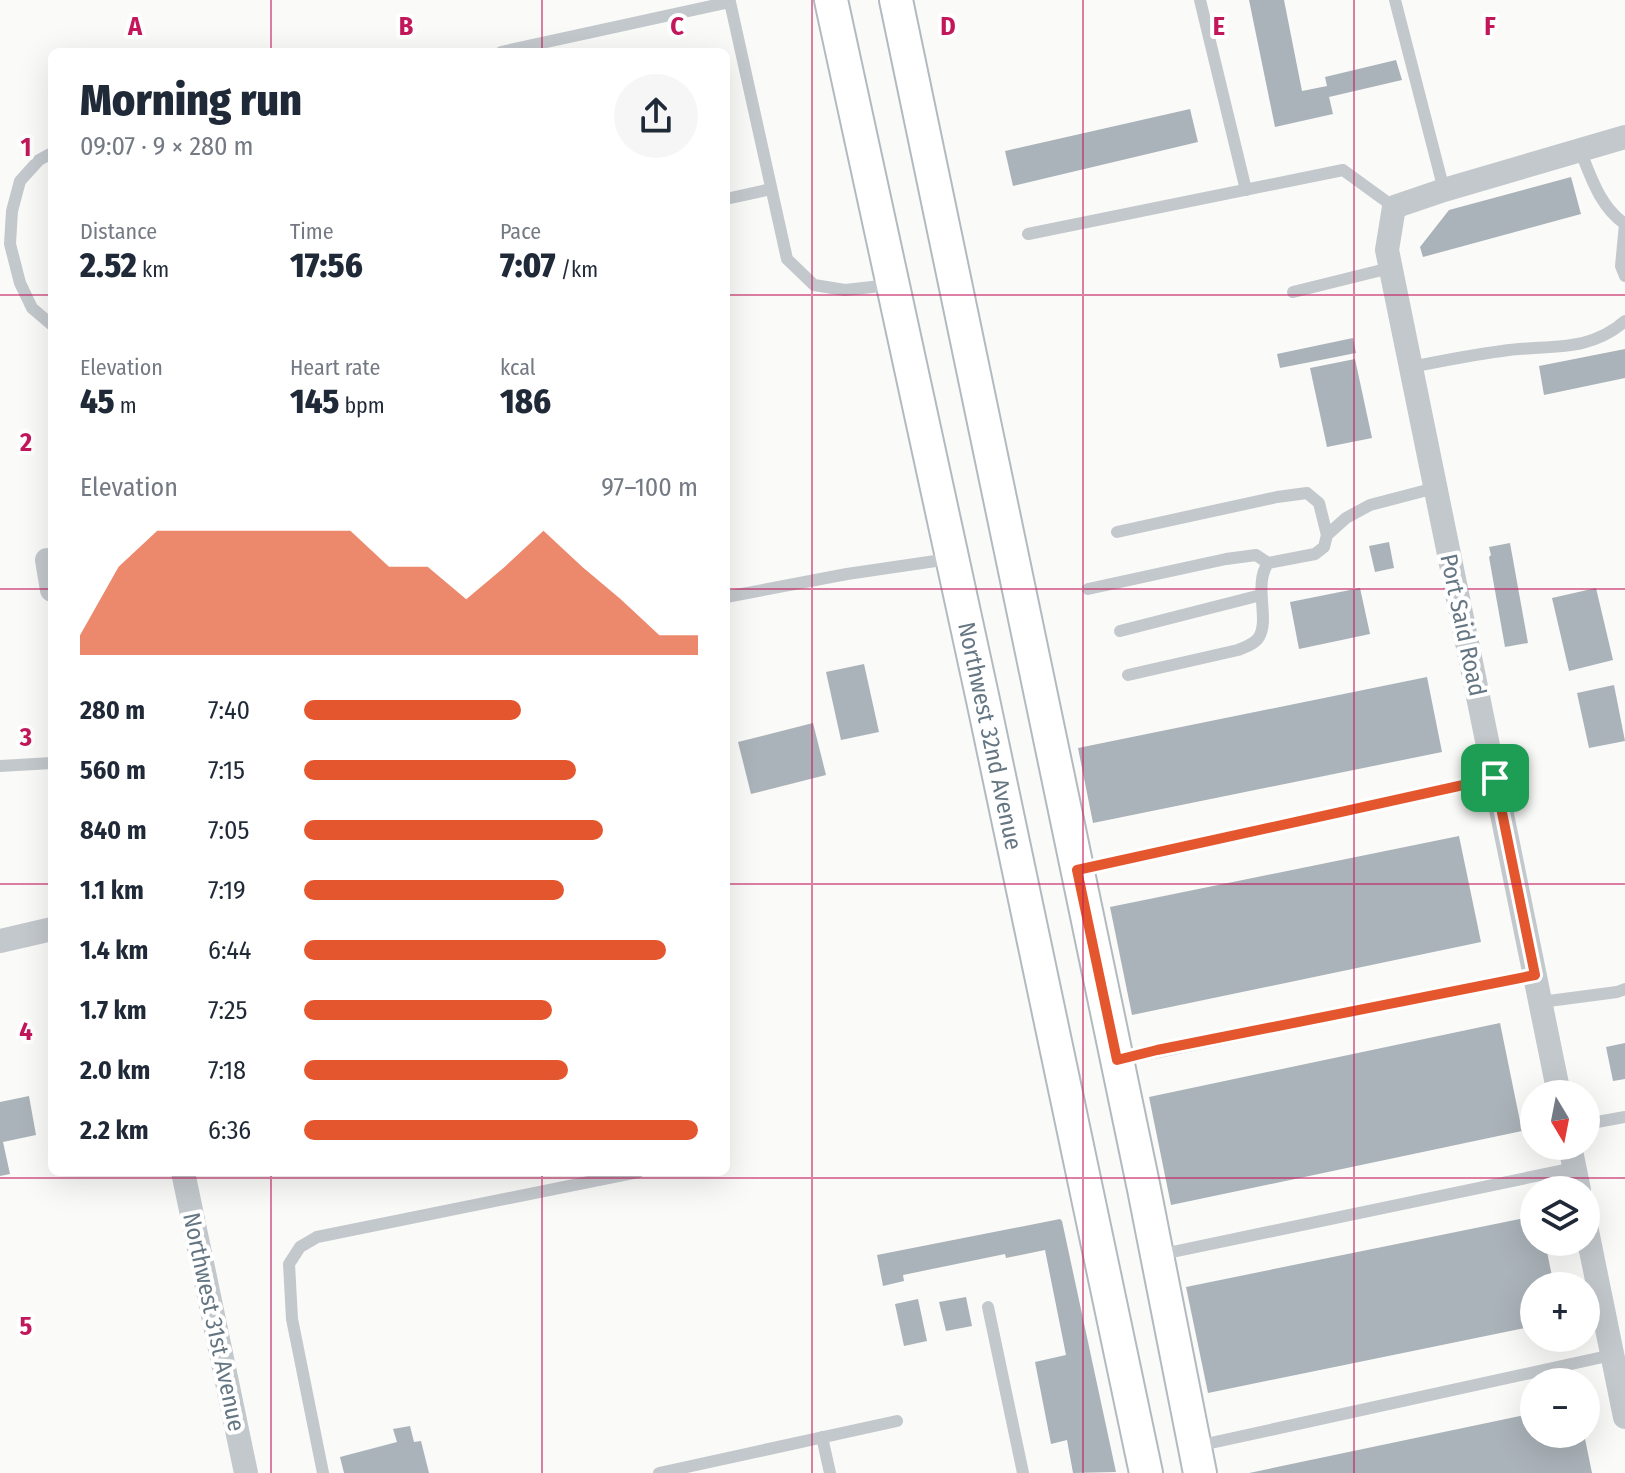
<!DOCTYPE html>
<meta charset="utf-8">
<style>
:root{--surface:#fff;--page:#f6f6f7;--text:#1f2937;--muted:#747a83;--accent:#e4572e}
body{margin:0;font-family:"Fira Sans Condensed",sans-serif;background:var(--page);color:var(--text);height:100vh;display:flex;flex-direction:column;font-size:30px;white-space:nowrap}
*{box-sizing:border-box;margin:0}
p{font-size:26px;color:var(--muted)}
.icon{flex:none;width:44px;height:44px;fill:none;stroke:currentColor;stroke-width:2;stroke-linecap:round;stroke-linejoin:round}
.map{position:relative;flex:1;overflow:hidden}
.side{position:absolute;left:48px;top:48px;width:682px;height:1128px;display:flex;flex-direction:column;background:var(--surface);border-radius:12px;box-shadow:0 8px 32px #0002}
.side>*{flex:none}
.needle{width:52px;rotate:170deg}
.tools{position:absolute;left:1520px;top:1080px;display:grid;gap:16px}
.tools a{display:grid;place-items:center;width:80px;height:80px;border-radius:50%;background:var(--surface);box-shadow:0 8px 32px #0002;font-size:40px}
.pin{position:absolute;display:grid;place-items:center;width:68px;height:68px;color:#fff;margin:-34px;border-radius:16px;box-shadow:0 4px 12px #0006}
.round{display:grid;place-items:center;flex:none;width:84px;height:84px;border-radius:42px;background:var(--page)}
.overview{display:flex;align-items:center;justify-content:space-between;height:136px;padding:0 32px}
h1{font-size:44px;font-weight:800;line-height:60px}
.stats{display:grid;grid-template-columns:repeat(3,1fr);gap:12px;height:136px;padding:8px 32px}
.stats div{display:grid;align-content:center}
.stats b{font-size:34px;font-weight:800}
.stats small{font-size:22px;font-weight:400}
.stats p{font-size:22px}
.chart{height:224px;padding:16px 32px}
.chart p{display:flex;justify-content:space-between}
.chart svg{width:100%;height:144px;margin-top:8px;fill:var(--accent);opacity:.7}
ul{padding:0 32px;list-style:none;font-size:26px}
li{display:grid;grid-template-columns:128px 96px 1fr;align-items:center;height:60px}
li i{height:20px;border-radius:10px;background:var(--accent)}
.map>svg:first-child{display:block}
</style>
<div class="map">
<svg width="1625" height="1473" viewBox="0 0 1625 1473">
<rect width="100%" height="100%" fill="#fafaf8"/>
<g fill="#aab3b9">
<path d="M1249 0H1284L1302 91 1327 86 1325 77 1396 60 1402 80 1329 97 1333 114 1275 127Z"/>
<path d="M1190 109 1198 142 1013 186 1005 151Z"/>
<path d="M1571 177 1581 214 1423 257 1420 247 1449 210Z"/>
<path d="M1353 338 1356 353 1280 368 1277 354Z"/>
<path d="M1625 349V378L1544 395 1539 366Z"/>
<path d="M1355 359 1372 438 1327 447 1310 368Z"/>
<path d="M1389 542 1394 568 1375 572 1369 546Z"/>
<path d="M1510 543 1528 643 1505 647 1489 557 1491 555 1489 547Z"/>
<path d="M1360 588 1370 634 1299 649 1290 602Z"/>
<path d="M1596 588 1613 660 1569 671 1552 598Z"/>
<path d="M864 664 879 732 841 740 826 672Z"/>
<path d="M1427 677 1442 752 1093 823 1078 748Z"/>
<path d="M1614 685 1625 741 1589 748 1577 693Z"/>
<path d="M813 723 826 775 751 794 738 742Z"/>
<path d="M1459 836 1481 942 1132 1015 1110 907Z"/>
<path d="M1500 1023 1522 1131 1171 1205 1149 1097Z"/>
<path d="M1625 1043V1079L1613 1081 1606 1047Z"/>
<path d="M29 1096 36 1135 3 1142 10 1174 0 1176V1102Z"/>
<path d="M1534 1216V1242H1545L1554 1286H1534V1326L1208 1393 1186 1287Z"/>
<path d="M1060 1219 1062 1221 1116 1472 1073 1473 1067 1440 1051 1444 1035 1362 1066 1355 1045 1250 1006 1258 1005 1254 903 1275 904 1281 883 1286 877 1255Z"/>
<path d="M966 1297 972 1326 946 1331 939 1302Z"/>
<path d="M918 1299 927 1341 904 1346 895 1304Z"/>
<path d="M1534 1413V1434H1584L1592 1473H1249Z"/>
<path d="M410 1426 414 1442 421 1441 429 1473H344L340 1457 397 1442 393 1429Z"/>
</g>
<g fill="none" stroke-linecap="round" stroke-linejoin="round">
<g stroke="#b3babf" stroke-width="36">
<g id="secondary">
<path d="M831 0 983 700 1146 1473"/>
<path d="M896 0 1144 1189 1200 1473"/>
</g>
</g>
<g stroke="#c3c8cc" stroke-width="12">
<path d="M1200 0 1246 190"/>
<path d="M1395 0 1444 190"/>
<path d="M501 52 730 2 787 259 814 285 845 290 890 285"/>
<path d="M1580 150C1591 177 1600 207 1625 224"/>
<path d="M52 153 39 160 20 181 12 211 10 244 20 283 32 308 52 325"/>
<path d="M726 199 771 189"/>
<path d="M1625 224 1621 266 1625 276"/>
<path d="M1028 234 1343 170 1394 207"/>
<path d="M1293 292 1390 268"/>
<path d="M1411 367C1441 361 1471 355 1502 351 1546 344 1588 354 1625 321"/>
<path d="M1117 532 1277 497 1307 493 1319 503 1327 535"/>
<path d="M1088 589 1226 559 1256 555 1268 563"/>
<path d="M726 597 847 574 949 559"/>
<path d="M1120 631 1261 595"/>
<path d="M1128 675 1238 650C1245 647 1255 644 1259 637 1270 619 1253 585 1268 563L1315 554 1324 547 1327 535 1346 518 1370 505 1435 488"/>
<path d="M0 766 52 763"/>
<path d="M1080 869 1495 778"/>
<path d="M1541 1002 1617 992 1625 989"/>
<path d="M1119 1060 1535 975"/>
<path d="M1586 1124 1625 1117"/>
<path d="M1158 1255 1574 1168"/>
<path d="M988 1307 1023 1473"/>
<path d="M822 1437 830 1473"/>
<path d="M1197 1446 1612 1355"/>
<path d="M323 1473 292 1319 289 1264 300 1247 317 1237 638 1172"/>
<path d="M659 1473 897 1421"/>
</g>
<g stroke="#c3c8cc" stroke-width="24">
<path d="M47 560 52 590"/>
<path d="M0 941 52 929"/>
<path d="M1559 1094 1387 250 1394 207 1444 190 1625 137"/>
<path d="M1570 1146 1579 1190"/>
<path d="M183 1172 246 1473"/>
<path d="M1586 1226 1625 1417"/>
</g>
<use href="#secondary" stroke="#fff" stroke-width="32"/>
</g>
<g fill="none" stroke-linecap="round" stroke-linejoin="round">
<g stroke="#fff" stroke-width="16">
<path id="route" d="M1495 778 1535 975 1157 1050 1117 1060 1077 870Z"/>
</g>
<use href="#route" stroke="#e4572e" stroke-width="10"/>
</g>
<path fill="none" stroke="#c2185b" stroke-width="2" stroke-opacity="0.55" d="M271 0V52M542 0V52M812 0V1473M1083 0V1473M1354 0V1473M0 295H52M726 295H1625M0 589H52M726 589H1625M0 884H52M726 884H1625M271 1172V1473M542 1172V1473M0 1178H1625"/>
<g text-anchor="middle" stroke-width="8" stroke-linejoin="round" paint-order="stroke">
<g font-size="24" fill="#657683" stroke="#fff">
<text transform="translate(1463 625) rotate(78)" y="8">Port Said Road</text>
<text transform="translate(990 736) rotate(78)" y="8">Northwest 32nd Avenue</text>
<text transform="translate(214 1322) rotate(78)" y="8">Northwest 31st Avenue</text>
</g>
</g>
<g font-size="26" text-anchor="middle" font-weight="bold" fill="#c2185b" stroke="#fff" stroke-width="8" stroke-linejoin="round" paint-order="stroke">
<text x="135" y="35">A</text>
<text x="406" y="35">B</text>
<text x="677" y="35">C</text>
<text x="948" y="35">D</text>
<text x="1219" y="35">E</text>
<text x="1490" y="35">F</text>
<text x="26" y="156">1</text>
<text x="26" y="451">2</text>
<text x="26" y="746">3</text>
<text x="26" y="1040">4</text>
<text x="26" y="1335">5</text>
</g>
</svg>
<div class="tools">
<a><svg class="needle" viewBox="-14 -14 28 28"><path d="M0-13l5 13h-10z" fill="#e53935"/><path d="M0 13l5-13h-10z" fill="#747a83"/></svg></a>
<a><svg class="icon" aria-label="layers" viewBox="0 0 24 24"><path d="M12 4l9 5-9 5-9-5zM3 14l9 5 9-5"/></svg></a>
<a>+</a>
<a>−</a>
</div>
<div class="pin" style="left:1495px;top:778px;background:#1e9e55"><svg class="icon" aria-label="arrive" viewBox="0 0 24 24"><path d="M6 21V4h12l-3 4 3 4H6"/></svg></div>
<section class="side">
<div class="overview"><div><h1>Morning run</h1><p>09:07 · 9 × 280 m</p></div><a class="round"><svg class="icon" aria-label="share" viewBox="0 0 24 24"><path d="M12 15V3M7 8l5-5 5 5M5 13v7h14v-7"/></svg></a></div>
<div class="stats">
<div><p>Distance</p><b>2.52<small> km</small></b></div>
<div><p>Time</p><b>17:56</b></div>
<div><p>Pace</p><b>7:07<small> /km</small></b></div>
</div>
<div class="stats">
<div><p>Elevation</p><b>45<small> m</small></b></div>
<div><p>Heart rate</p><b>145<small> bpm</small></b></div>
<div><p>kcal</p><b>186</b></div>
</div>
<div class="chart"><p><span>Elevation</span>97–100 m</p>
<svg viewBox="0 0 160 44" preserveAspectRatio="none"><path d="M0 44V38L10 17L20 6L30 6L40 6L50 6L60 6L70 6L80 17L90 17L100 27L110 17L120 6L130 17L140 27L150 38L160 38V44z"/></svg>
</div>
<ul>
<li><b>280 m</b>7:40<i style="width:55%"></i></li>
<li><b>560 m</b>7:15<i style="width:69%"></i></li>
<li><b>840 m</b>7:05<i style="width:76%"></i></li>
<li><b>1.1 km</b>7:19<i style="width:66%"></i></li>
<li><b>1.4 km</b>6:44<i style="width:92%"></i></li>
<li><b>1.7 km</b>7:25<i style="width:63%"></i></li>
<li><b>2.0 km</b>7:18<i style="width:67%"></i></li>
<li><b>2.2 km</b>6:36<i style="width:100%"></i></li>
</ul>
</section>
</div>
